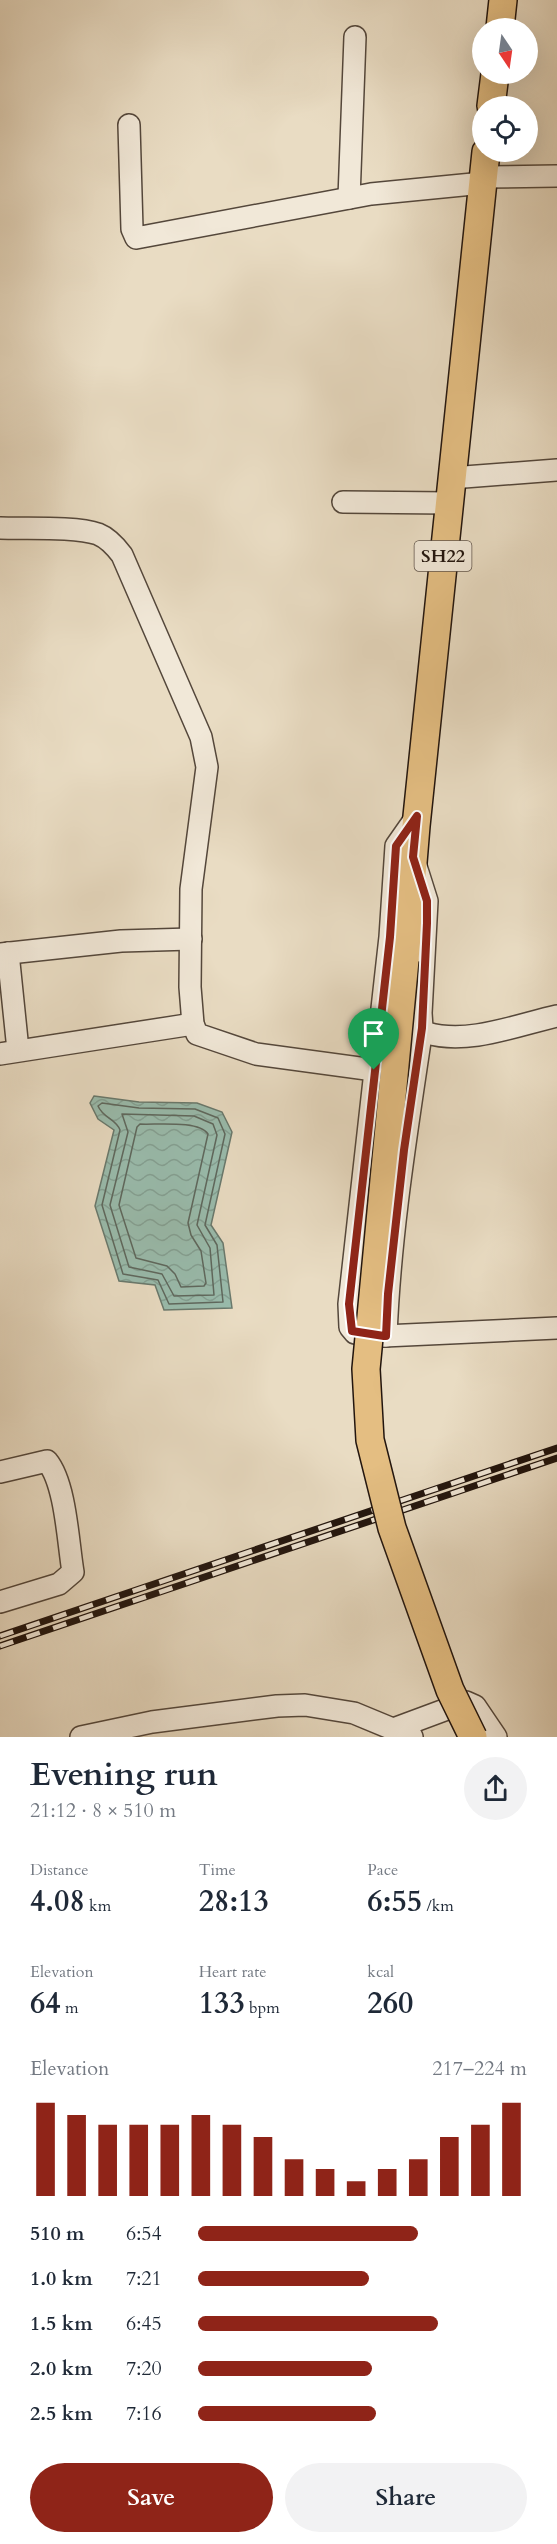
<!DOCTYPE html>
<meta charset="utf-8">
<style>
:root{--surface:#fff;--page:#f2f2f3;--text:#1f2937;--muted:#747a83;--accent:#8f2418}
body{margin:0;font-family:Cardo,serif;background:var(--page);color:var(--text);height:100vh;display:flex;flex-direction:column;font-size:22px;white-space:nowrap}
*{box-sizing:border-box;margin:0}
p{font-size:20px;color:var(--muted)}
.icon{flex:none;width:33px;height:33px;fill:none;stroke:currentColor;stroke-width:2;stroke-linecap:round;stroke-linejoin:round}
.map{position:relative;height:1737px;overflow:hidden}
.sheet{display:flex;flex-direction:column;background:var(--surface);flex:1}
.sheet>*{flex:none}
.needle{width:39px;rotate:167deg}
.controls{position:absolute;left:472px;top:18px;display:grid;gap:12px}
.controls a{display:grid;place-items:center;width:66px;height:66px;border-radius:50%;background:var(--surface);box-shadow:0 6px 24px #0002;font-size:30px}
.pin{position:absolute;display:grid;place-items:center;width:51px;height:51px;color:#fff;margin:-62px -26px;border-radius:50% 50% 50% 0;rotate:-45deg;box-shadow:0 0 6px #0007}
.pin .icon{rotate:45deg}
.round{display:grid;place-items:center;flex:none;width:63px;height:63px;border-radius:32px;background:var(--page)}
.head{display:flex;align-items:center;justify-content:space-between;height:102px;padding:0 30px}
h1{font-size:33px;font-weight:700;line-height:45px}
.metrics{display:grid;grid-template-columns:repeat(3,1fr);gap:9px;height:102px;padding:6px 30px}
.metrics div{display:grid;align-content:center}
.metrics b{font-size:30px;font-weight:700}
.metrics small{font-size:16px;font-weight:400}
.metrics p{font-size:16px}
.chart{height:168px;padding:12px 30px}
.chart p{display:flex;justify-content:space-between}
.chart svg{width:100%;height:108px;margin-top:6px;stroke:var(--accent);stroke-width:6}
.button{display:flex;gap:12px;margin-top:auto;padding:12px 30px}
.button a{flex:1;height:69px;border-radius:36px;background:var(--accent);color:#fff;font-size:24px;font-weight:700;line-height:69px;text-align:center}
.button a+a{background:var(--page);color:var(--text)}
ul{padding:0 30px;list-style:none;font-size:20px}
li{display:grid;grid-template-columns:96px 72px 1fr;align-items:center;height:45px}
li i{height:15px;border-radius:8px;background:var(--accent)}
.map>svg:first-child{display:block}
</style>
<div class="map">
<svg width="557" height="1737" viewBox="0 0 557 1737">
<defs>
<pattern id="water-waves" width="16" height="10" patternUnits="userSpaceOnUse" patternTransform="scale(1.5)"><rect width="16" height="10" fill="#99bcad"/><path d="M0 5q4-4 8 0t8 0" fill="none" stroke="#84a194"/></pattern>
</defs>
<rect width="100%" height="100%" fill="#e9dcc3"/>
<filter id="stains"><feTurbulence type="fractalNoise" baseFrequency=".00333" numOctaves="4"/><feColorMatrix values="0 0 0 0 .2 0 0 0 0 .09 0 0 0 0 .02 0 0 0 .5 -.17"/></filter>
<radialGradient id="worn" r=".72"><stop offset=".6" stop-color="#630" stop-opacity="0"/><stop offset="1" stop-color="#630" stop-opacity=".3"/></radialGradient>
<path fill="url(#water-waves)" stroke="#69796d" stroke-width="1.5" d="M94 1096 139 1102 197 1103 222 1112 232 1132 211 1225 223 1243 232 1308 164 1310 155 1285 119 1281 95 1206 114 1130 98 1119 90 1103Z"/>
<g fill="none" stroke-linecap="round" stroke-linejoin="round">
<g stroke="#5e685e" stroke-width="1.5">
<path d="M102 1103 139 1108 195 1109 218 1118 225 1134 205 1225 217 1245 223 1302 169 1304 158 1280 123 1274 102 1205 120 1130C116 1119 103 1118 98 1106Z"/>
<path d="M122 1114 194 1116 213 1124 217 1135 197 1225 210 1248 214 1295 174 1296 162 1274 129 1267 110 1205 128 1132Z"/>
<path d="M140 1124C155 1125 199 1120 208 1134L188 1223 191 1235 201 1251 206 1283 204 1286 181 1287 175 1274 167 1266 136 1258 119 1205 137 1127Z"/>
</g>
<g stroke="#54473b" stroke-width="24">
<g id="minor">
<path d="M129 125 132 229 136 238 371 194 483 183"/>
<path d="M483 177 557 176"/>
<path d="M349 198 355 37"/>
<path d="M451 478 557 470"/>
<path d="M343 502 449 503"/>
<path d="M0 528C25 529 76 526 98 534 108 538 116 547 122 555L201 737 207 767 191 889 190 987 193 1024 197 1034 256 1054 374 1070"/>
<path d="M417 816 396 846 390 937 349 1304 350 1327 355 1333 384 1336 557 1328"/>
<path d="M415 863 427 901 421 1013 422 1028 427 1033C468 1045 517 1025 557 1016"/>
<path d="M8 953 18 1050"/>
<path d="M0 954 121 941 191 939"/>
<path d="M0 1054 193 1024"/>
<path d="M386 1336C390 1232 407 1130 422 1028"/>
<path d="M0 1472 47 1461C66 1484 68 1543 73 1572L59 1584 0 1602"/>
<path d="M396 1728 466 1702 475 1706 496 1737"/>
<path d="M81 1737 152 1722 277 1706 305 1705 354 1713 412 1737"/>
</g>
</g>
<g stroke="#22150e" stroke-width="30">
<g id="major">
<path d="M500 28 503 0"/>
<path d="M491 106 495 74"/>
<path d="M405 960 416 826 486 152"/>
</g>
</g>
<use href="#minor" stroke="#f1e8d8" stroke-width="21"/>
<use href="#major" stroke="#e4be82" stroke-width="27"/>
<g stroke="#22150e" stroke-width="7">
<g id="rail">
<path d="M0 1636 557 1448"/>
<path d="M0 1646 557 1458"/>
</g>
</g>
<use href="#rail" stroke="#f1e8d8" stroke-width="4.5" stroke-dasharray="14" stroke-linecap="butt"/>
<g stroke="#22150e" stroke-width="30" stroke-linecap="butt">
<path id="major-bridge" d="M405 960 366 1369 370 1440 392 1528 450 1690 473 1737"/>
</g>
<use href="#major-bridge" stroke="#e4be82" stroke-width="27"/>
</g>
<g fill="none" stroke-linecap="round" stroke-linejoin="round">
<g stroke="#fff" stroke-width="12">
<path id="route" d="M417 816 413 857 427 901V923L422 1028 404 1150 388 1294 386 1336H384L352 1331 349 1304 390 937 396 846Z"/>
</g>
<use href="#route" stroke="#8f2418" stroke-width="8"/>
</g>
<g text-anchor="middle" stroke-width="6" stroke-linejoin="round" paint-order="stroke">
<rect fill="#f1e8d8" stroke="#60544b" stroke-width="1.5" x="414.5" y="541" width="57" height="30" rx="4.5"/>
<g font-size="18" font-weight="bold" fill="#22150e">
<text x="443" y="562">SH22</text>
</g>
</g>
<rect width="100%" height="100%" filter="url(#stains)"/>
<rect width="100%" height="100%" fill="url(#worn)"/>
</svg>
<div class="controls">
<a><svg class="needle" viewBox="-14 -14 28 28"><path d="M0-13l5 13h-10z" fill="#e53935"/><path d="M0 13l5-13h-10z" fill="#747a83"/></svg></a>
<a><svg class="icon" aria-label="locate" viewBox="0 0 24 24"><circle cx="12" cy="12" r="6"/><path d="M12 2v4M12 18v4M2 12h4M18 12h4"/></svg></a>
</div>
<div class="pin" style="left:374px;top:1070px;background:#1e9e55"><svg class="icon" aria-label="arrive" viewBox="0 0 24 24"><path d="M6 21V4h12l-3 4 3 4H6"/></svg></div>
</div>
<section class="sheet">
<div class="head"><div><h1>Evening run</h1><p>21:12 · 8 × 510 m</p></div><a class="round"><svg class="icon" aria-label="share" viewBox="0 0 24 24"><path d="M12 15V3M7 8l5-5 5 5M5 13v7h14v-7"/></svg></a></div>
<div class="metrics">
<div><p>Distance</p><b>4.08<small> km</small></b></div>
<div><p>Time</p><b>28:13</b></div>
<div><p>Pace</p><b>6:55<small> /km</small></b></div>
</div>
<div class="metrics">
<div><p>Elevation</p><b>64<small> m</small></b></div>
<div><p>Heart rate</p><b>133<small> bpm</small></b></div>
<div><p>kcal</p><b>260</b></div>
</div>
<div class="chart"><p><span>Elevation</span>217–224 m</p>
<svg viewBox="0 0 160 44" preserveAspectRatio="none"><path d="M5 44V6M15 44V11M25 44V15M35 44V15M45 44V15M55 44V11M65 44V15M75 44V20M85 44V29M95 44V33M105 44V38M115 44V33M125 44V29M135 44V20M145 44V15M155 44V6"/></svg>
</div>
<ul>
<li><b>510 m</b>6:54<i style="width:67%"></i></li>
<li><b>1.0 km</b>7:21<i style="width:52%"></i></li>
<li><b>1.5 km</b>6:45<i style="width:73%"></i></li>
<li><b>2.0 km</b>7:20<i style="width:53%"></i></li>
<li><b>2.5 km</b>7:16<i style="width:54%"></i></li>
</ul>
<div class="button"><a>Save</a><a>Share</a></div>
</section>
